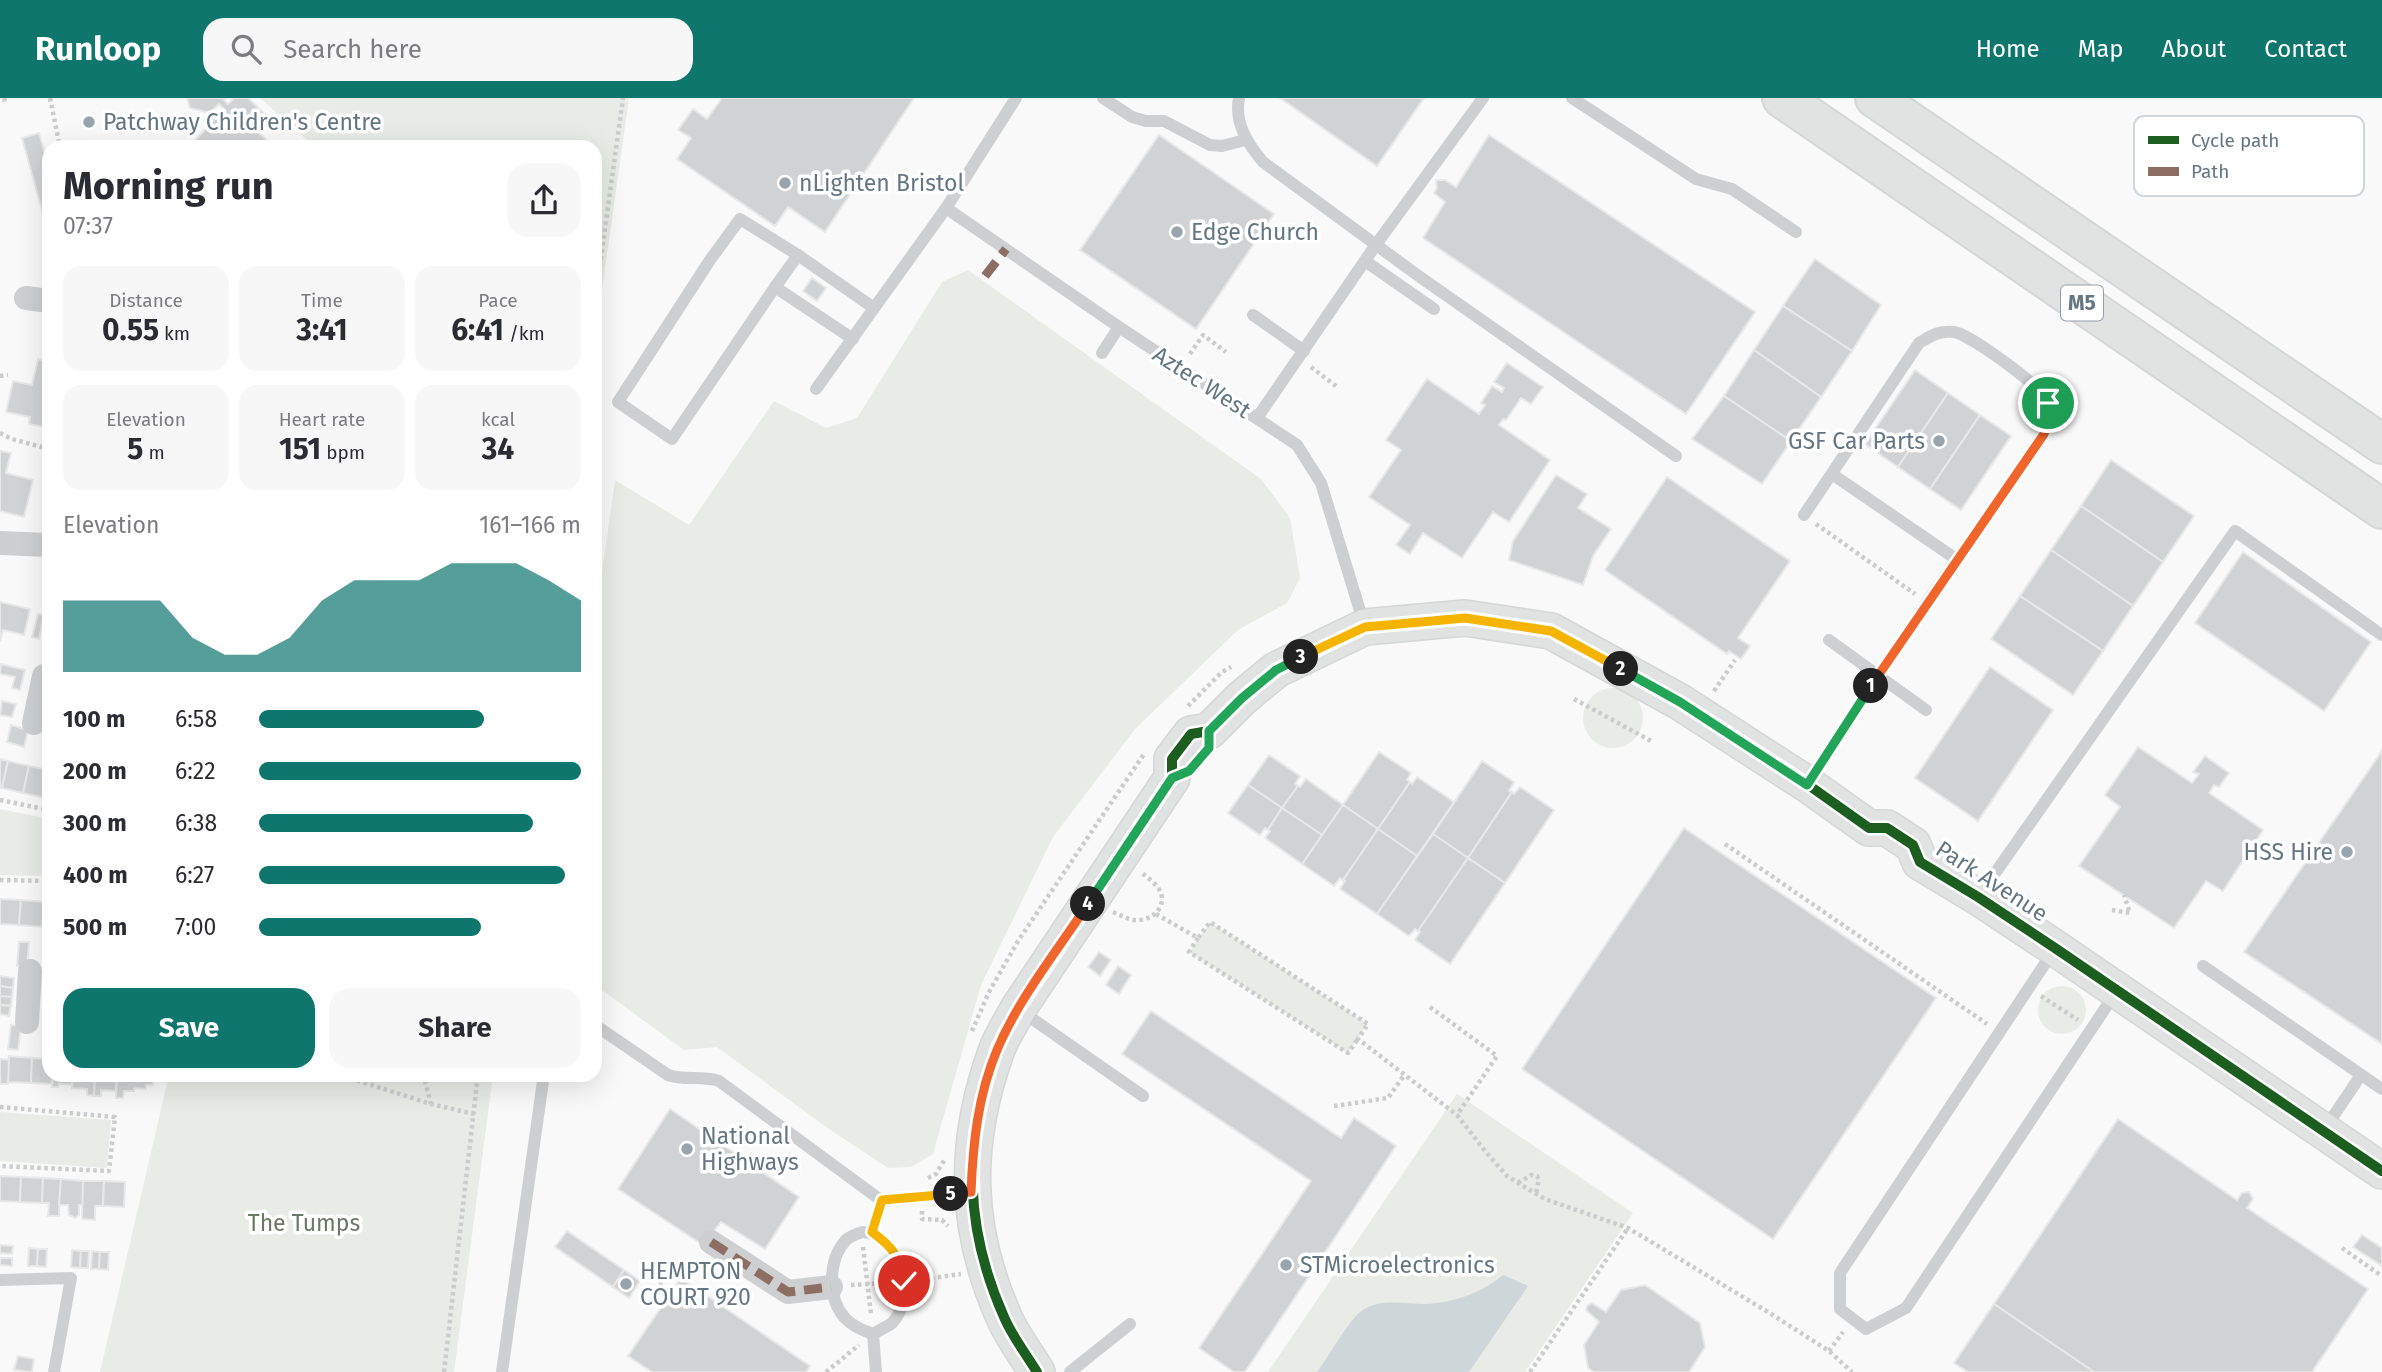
<!DOCTYPE html>
<meta charset="utf-8">
<style>
:root{--surface:#fff;--page:#f7f7f7;--text:#2b2b33;--muted:#7c7c81;--accent:#0f766e}
body{margin:0;font-family:"Fira Sans",sans-serif;background:var(--page);color:var(--text);height:100vh;display:flex;flex-direction:column;font-size:26px;white-space:nowrap}
*{box-sizing:border-box;margin:0}
p{font-size:23px;color:var(--muted)}
.icon{flex:none;width:38px;height:38px;fill:none;stroke:currentColor;stroke-width:2;stroke-linecap:round;stroke-linejoin:round}
.map{position:relative;flex:1;overflow:hidden}
.panel{position:absolute;left:42px;top:42px;width:560px;height:942px;display:flex;flex-direction:column;background:var(--surface);border-radius:21px;box-shadow:0 7px 28px #0002}
.panel>*{flex:none}
.pin{position:absolute;display:grid;place-items:center;width:60px;height:60px;color:#fff;margin:-30px;border:4px solid #fff;border-radius:50%;box-shadow:0 2px 7px #0007}
.km{position:absolute;width:35px;height:35px;margin:-18px;border-radius:50%;background:#222;color:#fff;font-size:19px;line-height:35px;text-align:center}
.round{display:grid;place-items:center;flex:none;width:74px;height:74px;border-radius:21px;background:var(--page)}
.overview{display:flex;align-items:center;justify-content:space-between;height:119px;padding:0 21px}
h1{font-size:38px;font-weight:700;line-height:52px}
.metrics{display:grid;grid-template-columns:repeat(3,1fr);gap:10px;height:119px;padding:7px 21px}
.metrics div{display:grid;align-content:center;border-radius:18px;background:var(--page);text-align:center}
.metrics b{font-size:30px;font-weight:700}
.metrics small{font-size:19px;font-weight:400}
.metrics p{font-size:19px}
.chart{height:196px;padding:14px 21px}
.chart p{display:flex;justify-content:space-between}
.chart svg{width:100%;height:126px;margin-top:7px;fill:var(--accent);opacity:.7}
.button{display:flex;gap:14px;margin-top:auto;padding:14px 21px}
.button a{flex:1;height:80px;border-radius:21px;background:var(--accent);color:#fff;font-size:28px;font-weight:700;line-height:80px;text-align:center}
.button a+a{background:var(--page);color:var(--text)}
ul{padding:0 21px;list-style:none;font-size:23px}
li{display:grid;grid-template-columns:112px 84px 1fr;align-items:center;height:52px}
li i{height:18px;border-radius:9px;background:var(--accent)}
header{display:flex;align-items:center;gap:42px;box-sizing:border-box;height:98px;padding:0 35px;background:var(--accent);color:#fff}
header strong{font-size:33px}
nav{display:flex;gap:38px;margin-inline-start:auto;font-size:24px}
.search{width:490px;height:63px;background:var(--page);display:flex;align-items:center;gap:18px;box-sizing:border-box;padding:0 24px;border-radius:21px;color:var(--muted);font-size:26px}
.map>svg:first-child{display:block}
</style>
<header>
<strong>Runloop</strong>
<div class="search"><svg class="icon" aria-label="search" viewBox="0 0 24 24"><circle cx="10" cy="10" r="6"/><path d="M15 15l6 6"/></svg>Search here</div>
<nav><a>Home</a><a>Map</a><a>About</a><a>Contact</a></nav>
</header>
<div class="map">
<svg width="2382" height="1274" viewBox="0 0 2382 1274">
<rect width="100%" height="100%" fill="#f9f9f9"/>
<g fill="#e8ebe6">
<path d="M260 0H629L595 242V49H301L307 42Z"/>
<path d="M968 172 1261 381 1290 420 1300 480 1287 505 1238 532 1135 631 1053 739 981 887 933 1056 911 1069 888 1070 829 1031 717 949 684 952 595 887V525L615 382 689 427 774 303 826 330 857 320 942 184Z"/>
<circle cx="1613" cy="620" r="30"/>
<path d="M0 711 49 721V778L0 777Z"/>
<path d="M1210 824 1368 926 1348 955 1189 854Z"/>
<circle cx="2062" cy="912" r="24"/>
<path d="M169 977H493L454 1274H100Z"/>
<path d="M1457 996 1633 1115 1525 1274H1268Z"/>
<path d="M0 1014 111 1022 107 1070 0 1063Z"/>
</g>
<path fill="#ced6d9" d="M1503 1177 1528 1188 1469 1274H1317C1329 1258 1345 1229 1358 1216 1377 1198 1405 1207 1427 1206 1455 1204 1482 1195 1503 1177Z"/>
<g fill="#d0d2d3" stroke="#e8e8e8" stroke-width="2">
<path d="M187 0H226L224 2 228 6 234 0H248L268 19 256 32 274 49H189L224 11 219 6 210 15 190 10Z"/>
<path d="M722 0H914L825 134 788 109 775 128 677 61 691 40 678 32 693 11 707 21Z"/>
<path d="M1280 0H1424L1377 68Z"/>
<path d="M39 35 49 71V138L22 40Z"/>
<path d="M1159 37 1274 116 1196 231 1080 152Z"/>
<path d="M1489 37 1755 214 1686 316 1423 140 1445 104 1434 95 1437 90 1436 82H1445L1456 89Z"/>
<path d="M1815 161 1881 207 1852 253 1783 208Z"/>
<path d="M812 180 826 190 817 203 803 193Z"/>
<path d="M1783 208 1852 253 1821 299 1754 252Z"/>
<path d="M1754 252 1821 299 1791 343 1724 298Z"/>
<path d="M38 261 49 264V330L29 326 30 319 6 314 13 283 32 287Z"/>
<path d="M1507 265 1543 289 1531 306 1521 300 1506 322 1503 321 1499 327 1550 362 1509 424 1493 414 1462 460 1423 435 1410 456 1396 447 1410 427 1369 399 1401 352 1386 342 1427 281 1479 316 1485 307 1481 305 1492 288 1502 294 1504 290 1494 284Z"/>
<path d="M1915 272 1948 295 1898 369 1865 346Z"/>
<path d="M1948 295 1980 317 1930 391 1898 369Z"/>
<path d="M1724 298 1791 343 1762 386 1692 341Z"/>
<path d="M1980 317 2011 338 1961 412 1930 391Z"/>
<path d="M0 353 11 355 6 375 33 382 24 419 0 413Z"/>
<path d="M2111 362 2194 418 2163 464 2081 408Z"/>
<path d="M1556 377 1587 396 1578 410 1611 431 1593 458 1583 487 1509 462 1513 443Z"/>
<path d="M1667 379 1790 463 1738 540 1750 548 1741 561 1729 553 1727 556 1605 472Z"/>
<path d="M2081 408 2163 464 2133 508 2051 452Z"/>
<path d="M2051 452 2133 508 2103 553 2020 498Z"/>
<path d="M2243 454 2371 544 2324 613 2195 525Z"/>
<path d="M2020 498 2103 553 2073 597 1991 541Z"/>
<path d="M0 504 30 511 24 537 3 532 0 543Z"/>
<path d="M38 516 44 517 39 541 32 539Z"/>
<path d="M1 566 25 572 20 592 12 590 15 579 0 576Z"/>
<path d="M1990 569 2053 612 1978 723 1915 680Z"/>
<path d="M2 603 16 606 12 619 0 617Z"/>
<path d="M11 627 28 632 24 649 7 644Z"/>
<path d="M2138 649 2192 685 2199 676 2193 674 2205 658 2229 675 2219 689 2214 687 2209 695 2263 732 2223 793 2206 783 2174 830 2079 768 2120 709 2105 697Z"/>
<path d="M2382 653V946L2244 854Z"/>
<path d="M1379 654 1411 675 1407 682 1410 684 1378 731 1343 707Z"/>
<path d="M1269 657 1300 678 1295 686 1298 688 1282 710 1248 687Z"/>
<path d="M0 661 8 663 2 690H0Z"/>
<path d="M8 663 29 668 23 695 2 690Z"/>
<path d="M1482 663 1514 684 1509 693 1512 694 1468 760 1433 736Z"/>
<path d="M29 668 49 672 45 700 23 695Z"/>
<path d="M1417 679 1454 704 1417 758 1378 731 1410 684 1412 686Z"/>
<path d="M1306 681 1343 707 1322 737 1282 710 1298 688 1300 689Z"/>
<path d="M1248 687 1282 710 1268 732 1265 730 1260 737 1228 715Z"/>
<path d="M1520 689 1554 712 1505 785 1468 760 1512 694 1514 696Z"/>
<path d="M1343 707 1378 731 1343 782 1340 780 1334 788 1302 766Z"/>
<path d="M1282 710 1322 737 1302 766 1265 740 1270 733 1268 732Z"/>
<path d="M1684 730 1936 900 1773 1141 1522 971Z"/>
<path d="M1378 731 1417 758 1377 816 1340 791 1345 783 1343 782Z"/>
<path d="M1433 736 1468 760 1418 833 1415 831 1409 838 1377 816Z"/>
<path d="M1468 760 1505 785 1450 866 1415 842 1420 834 1418 833Z"/>
<path d="M0 801 21 802 19 827 0 826Z"/>
<path d="M21 802 45 804 42 829 19 827Z"/>
<path d="M45 804 49 805V830L42 829Z"/>
<path d="M19 844H29L27 868H17Z"/>
<path d="M1099 854 1111 862 1100 878 1088 869Z"/>
<path d="M1118 868 1131 877 1119 896 1106 887Z"/>
<path d="M0 878 14 880 13 890 0 888Z"/>
<path d="M0 888 13 890 12 899 0 898Z"/>
<path d="M0 898 12 899 11 908 0 907Z"/>
<path d="M0 907 11 908 9 918 0 916Z"/>
<path d="M1151 913 1341 1040 1354 1020 1396 1048 1245 1274H1234L1199 1250 1311 1083 1122 956Z"/>
<path d="M45 917H49V936L43 935Z"/>
<path d="M11 927 21 928 18 952 8 951Z"/>
<path d="M9 958 32 960 31 985 7 984Z"/>
<path d="M32 960 49 961V976H53L52 986 31 985Z"/>
<path d="M0 961 9 962 8 986H0Z"/>
<path d="M53 976H73L72 987 59 986 58 989H52Z"/>
<path d="M73 976H95L94 998 87 997V991L72 990Z"/>
<path d="M95 976H117L116 993 101 992V998H94Z"/>
<path d="M117 976H154L153 987H146V991L134 990V993H124L123 1000H116Z"/>
<path d="M670 1011 799 1099 765 1151 721 1124 703 1147 618 1091Z"/>
<path d="M2118 1021 2237 1102 2242 1095 2249 1094 2253 1101 2247 1110 2368 1191 2312 1274H2094L1994 1206Z"/>
<path d="M0 1078 21 1079 20 1104 0 1103Z"/>
<path d="M21 1079 43 1080 42 1105 20 1104Z"/>
<path d="M43 1080 61 1081 59 1118H48L49 1105H42Z"/>
<path d="M61 1081 83 1083V1107H79V1117L75 1120 69 1117 68 1107H59Z"/>
<path d="M83 1083H104L103 1108H95V1122L82 1121Z"/>
<path d="M104 1083 125 1084 124 1109 103 1108Z"/>
<path d="M567 1133 624 1172 613 1189 555 1149Z"/>
<path d="M2362 1137 2382 1150V1168L2353 1149Z"/>
<path d="M0 1147 13 1148 12 1156 0 1155Z"/>
<path d="M29 1150 38 1151 37 1168H28Z"/>
<path d="M38 1151H47L46 1169 37 1168Z"/>
<path d="M72 1152 81 1153 80 1170 71 1169Z"/>
<path d="M81 1153H89L88 1170H80Z"/>
<path d="M92 1153 100 1154 99 1171H91Z"/>
<path d="M100 1154H109L108 1172 99 1171Z"/>
<path d="M0 1160H12V1168L0 1167Z"/>
<path d="M624 1172 640 1183 629 1200 613 1189Z"/>
<path d="M681 1180 810 1268 806 1274H652L628 1258Z"/>
<path d="M1645 1187 1700 1225 1705 1249 1689 1274H1594L1588 1270 1584 1247 1599 1224 1586 1212 1587 1208 1592 1205 1606 1214 1621 1192Z"/>
<path d="M1994 1206 2094 1274H1968L1954 1265Z"/>
<path d="M18 1258 34 1261 32 1274 14 1272Z"/>
</g>
<g fill="none" stroke-linecap="round" stroke-linejoin="round">
<g stroke="#d5d6d7" stroke-width="38">
<path id="secondary" d="M1037 1274C1026 1256 1012 1238 1004 1219 964 1129 963 1046 996 954 1001 939 1011 925 1018 911L1172 680V661L1191 636 1209 633 1242 600 1276 572 1365 529 1465 520 1551 533 1680 604 1807 686 1869 730H1887L1913 747 1920 764 1978 799 2055 850 2382 1073"/>
</g>
<g stroke="#d5d6d6" stroke-width="42">
<g id="highway">
<path d="M1782 0 2382 411"/>
<path d="M1875 0 2382 346"/>
</g>
</g>
<g stroke="#cbcccd" stroke-width="4.5" stroke-dasharray="3.5 3.5" stroke-linecap="butt">
<path d="M4 0 5 4"/>
<path d="M50 0 60 49"/>
<path d="M595 203 623 0"/>
<path d="M1190 256 1203 237 1226 254"/>
<path d="M1311 269 1336 288"/>
<path d="M0 278 8 277"/>
<path d="M0 335 12 341 49 351"/>
<path d="M1816 426 1915 496"/>
<path d="M1714 593 1735 562"/>
<path d="M1574 601 1653 644"/>
<path d="M1188 608 1222 574 1231 569"/>
<path d="M0 702 49 712"/>
<path d="M1725 746 1987 926"/>
<path d="M0 782 49 783"/>
<path d="M2112 812 2130 815 2124 797"/>
<path d="M1113 814C1120 817 1127 821 1134 822 1149 824 1166 812 1161 795 1158 787 1148 780 1142 775"/>
<path d="M1156 816 1198 840 1210 824 1368 926 1358 941 1457 1017 1485 1053 1507 1078 1518 1085 1545 1101 1628 1130 1768 1214 1829 1253 1852 1274"/>
<path d="M1198 840 1189 854 1348 955 1358 941"/>
<path d="M2041 898 2078 922"/>
<path d="M1430 909 1497 958 1457 1017"/>
<path d="M972 933 989 894 1018 843 1144 656"/>
<path d="M337 976 431 1006 474 1016"/>
<path d="M423 976 431 1006"/>
<path d="M1334 1008 1388 1000 1405 976"/>
<path d="M0 1009 115 1019 109 1073 0 1068"/>
<path d="M928 1080 936 1076 945 1061"/>
<path d="M1518 1085 1531 1077 1537 1078 1539 1081 1536 1096"/>
<path d="M922 1113V1121L942 1122 948 1128"/>
<path d="M863 1149 871 1216"/>
<path d="M2342 1150 2382 1178"/>
<path d="M917 1182 961 1176"/>
<path d="M659 1186 699 1163"/>
<path d="M851 1187 888 1185"/>
<path d="M1829 1253 1843 1234"/>
<path d="M444 1274 478 976"/>
<path d="M826 1274 859 1247"/>
<path d="M1530 1274 1628 1130"/>
</g>
<g stroke="#cecfd0" stroke-width="12">
<path d="M1103 0 1132 19 1146 23H1164L1210 47 1222 48 1245 42"/>
<path d="M1239 0C1234 25 1248 46 1263 64L1420 179 1676 358"/>
<path d="M1572 0 1696 81 1732 91 1796 134"/>
<path d="M946 110 1119 229 1297 347 1321 385 1364 526"/>
<path d="M1365 163 1434 211"/>
<path d="M775 189 672 341 618 304 710 162 740 121 798 157"/>
<path d="M1253 217 1304 253"/>
<path d="M853 241 775 189 798 157 874 210"/>
<path d="M1102 255 1119 229"/>
<path d="M816 291 946 110 1016 0"/>
<path d="M1257 320 1375 148 1483 0"/>
<path d="M1832 376 1956 461"/>
<path d="M1804 417 1919 245C1931 238 1939 232 1954 234 1969 236 2043 289 2048 304 2051 315 2047 326 2044 336L1927 504 1809 683"/>
<path d="M1829 542 1926 612"/>
<path d="M1979 798 2235 433 2382 537"/>
<path d="M2054 852 1840 1175V1211L1866 1231 1906 1210 2116 894"/>
<path d="M2203 868 2382 991"/>
<path d="M1021 913 1143 998"/>
<path d="M595 927 668 977C685 983 701 977 719 983L882 1103"/>
<path d="M2324 1032 2361 977"/>
<path d="M862 1134C901 1135 918 1198 892 1225 887 1229 879 1232 873 1236 862 1232 852 1228 844 1219 827 1199 828 1160 847 1141 851 1138 857 1136 862 1134Z"/>
<path d="M872 1134 882 1103 971 1094"/>
<path d="M0 1182 71 1180 54 1274"/>
<path d="M873 1236 876 1274"/>
<path d="M502 1274 544 976"/>
<path d="M1070 1274 1130 1226"/>
</g>
<g stroke="#cecfd0" stroke-width="24">
<path d="M26 200 49 203"/>
<path d="M0 445 49 447"/>
<path d="M34 625 44 578"/>
<path d="M27 924 30 873"/>
<path d="M711 1144 788 1194 831 1189"/>
</g>
<use href="#secondary" stroke="#e1e2e2" stroke-width="35"/>
<use href="#highway" stroke="#e1e2e2" stroke-width="38"/>
<g stroke="#8d6e63" stroke-width="9" stroke-dasharray="18 9" stroke-linecap="butt">
<path d="M985 178 1006 151"/>
<path d="M711 1144 788 1194 831 1189"/>
</g>
<g stroke="#fff" stroke-width="15">
<path id="cycleway" d="M1037 1274C1026 1256 1012 1238 1004 1219 964 1129 963 1046 996 954 1001 939 1011 925 1018 911L1172 680V661L1191 636 1209 633 1242 600 1276 572 1365 529 1465 520 1551 533 1680 604 1807 686 1869 730H1887L1913 747 1920 764 1978 799 2055 850 2382 1073"/>
</g>
<use href="#cycleway" stroke="#1b5e20" stroke-width="10"/>
</g>
<g fill="none" stroke-linecap="round" stroke-linejoin="round">
<g stroke="#fff" stroke-width="14">
<path id="split-1" d="M1871 588 2044 336 2048 321V305"/>
</g>
<g stroke="#fff" stroke-width="14">
<path id="split-2" d="M1621 571 1680 604 1807 687 1871 588"/>
</g>
<g stroke="#fff" stroke-width="14">
<path id="split-3" d="M1301 559 1365 529 1465 520 1551 533 1621 571"/>
</g>
<g stroke="#fff" stroke-width="14">
<path id="split-4" d="M1088 806 1172 680 1189 673 1209 650V633L1242 600 1276 572 1301 559"/>
</g>
<g stroke="#fff" stroke-width="14">
<path id="split-5" d="M951 1096 971 1094C973 1045 978 997 997 952 1019 900 1057 853 1088 806"/>
</g>
<g stroke="#fff" stroke-width="14">
<path id="split-6" d="M904 1183C898 1157 894 1150 872 1134L882 1102 951 1096"/>
</g>
<use href="#split-1" stroke="#f0652b" stroke-width="9"/>
<use href="#split-2" stroke="#22a559" stroke-width="9"/>
<use href="#split-3" stroke="#f5b400" stroke-width="9"/>
<use href="#split-4" stroke="#22a559" stroke-width="9"/>
<use href="#split-5" stroke="#f0652b" stroke-width="9"/>
<use href="#split-6" stroke="#f5b400" stroke-width="9"/>
</g>
<g fill="#99a4ac" stroke="#fff" stroke-width="2.5">
<circle cx="89" cy="24" r="7"/>
<circle cx="785" cy="85" r="7"/>
<circle cx="1177" cy="134" r="7"/>
<circle cx="1939" cy="343" r="7"/>
<circle cx="2347" cy="754" r="7"/>
<circle cx="687" cy="1051" r="7"/>
<circle cx="1286" cy="1167" r="7"/>
<circle cx="626" cy="1186" r="7"/>
</g>
<g text-anchor="middle" stroke-width="7" stroke-linejoin="round" paint-order="stroke">
<rect fill="#fff" stroke="#939fa8" stroke-width="2" x="2061" y="187.5" width="42" height="35" rx="5"/>
<g font-size="21" font-weight="bold" fill="#657683">
<text x="2082" y="212">M5</text>
</g>
<g font-size="23" fill="#657683" stroke="#fff" text-anchor="start">
<text x="103" y="32">Patchway Children's Centre</text>
<text x="799" y="93">nLighten Bristol</text>
<text x="1191" y="142">Edge Church</text>
<text x="1925" y="351" text-anchor="end">GSF Car Parts</text>
<text x="2333" y="762" text-anchor="end">HSS Hire</text>
<text x="701" y="1046">National<tspan x="701" dy="26">Highways</tspan></text>
<text x="1300" y="1175">STMicroelectronics</text>
<text x="640" y="1181">HEMPTON<tspan x="640" dy="26">COURT 920</tspan></text>
</g>
<g font-size="23" fill="#657683" stroke="#fff">
<text transform="translate(1202 284) rotate(33)" y="8">Aztec West</text>
<text transform="translate(1992 783) rotate(33)" y="8">Park Avenue</text>
</g>
<g font-size="23" fill="#687a64" stroke="#fff">
<text x="304" y="1133">The Tumps</text>
</g>
</g>
<rect x="2134" y="18" width="230" height="80" rx="10" fill="#fff" stroke="#d1d6da" stroke-width="2"/>
<rect x="2148" y="38" width="31" height="8" fill="#1b5e20"/>
<rect x="2148" y="69" width="31" height="9" fill="#8d6e63"/>
<g font-size="19" fill="#657683">
<text x="2191" y="49">Cycle path</text>
<text x="2191" y="80">Path</text>
</g>
</svg>
<div class="pin" style="left:2048px;top:305px;background:#1e9e55"><svg class="icon" aria-label="arrive" viewBox="0 0 24 24"><path d="M6 21V4h12l-3 4 3 4H6"/></svg></div>
<div class="pin" style="left:904px;top:1183px;background:#d93025"><svg class="icon" aria-label="check" viewBox="0 0 24 24"><path d="M5 12l5 5 9-10"/></svg></div>
<b class="km" style="left:1871px;top:588px">1</b>
<b class="km" style="left:1621px;top:571px">2</b>
<b class="km" style="left:1301px;top:559px">3</b>
<b class="km" style="left:1088px;top:806px">4</b>
<b class="km" style="left:951px;top:1096px">5</b>
<section class="panel">
<div class="overview"><div><h1>Morning run</h1><p>07:37</p></div><a class="round"><svg class="icon" aria-label="share" viewBox="0 0 24 24"><path d="M12 15V3M7 8l5-5 5 5M5 13v7h14v-7"/></svg></a></div>
<div class="metrics">
<div><p>Distance</p><b>0.55<small> km</small></b></div>
<div><p>Time</p><b>3:41</b></div>
<div><p>Pace</p><b>6:41<small> /km</small></b></div>
</div>
<div class="metrics">
<div><p>Elevation</p><b>5<small> m</small></b></div>
<div><p>Heart rate</p><b>151<small> bpm</small></b></div>
<div><p>kcal</p><b>34</b></div>
</div>
<div class="chart"><p><span>Elevation</span>161–166 m</p>
<svg viewBox="0 0 160 44" preserveAspectRatio="none"><path d="M0 44V19L10 19L20 19L30 19L40 32L50 38L60 38L70 32L80 19L90 12L100 12L110 12L120 6L130 6L140 6L150 12L160 19V44z"/></svg>
</div>
<ul>
<li><b>100 m</b>6:58<i style="width:70%"></i></li>
<li><b>200 m</b>6:22<i style="width:100%"></i></li>
<li><b>300 m</b>6:38<i style="width:85%"></i></li>
<li><b>400 m</b>6:27<i style="width:95%"></i></li>
<li><b>500 m</b>7:00<i style="width:69%"></i></li>
</ul>
<div class="button"><a>Save</a><a>Share</a></div>
</section>
</div>
